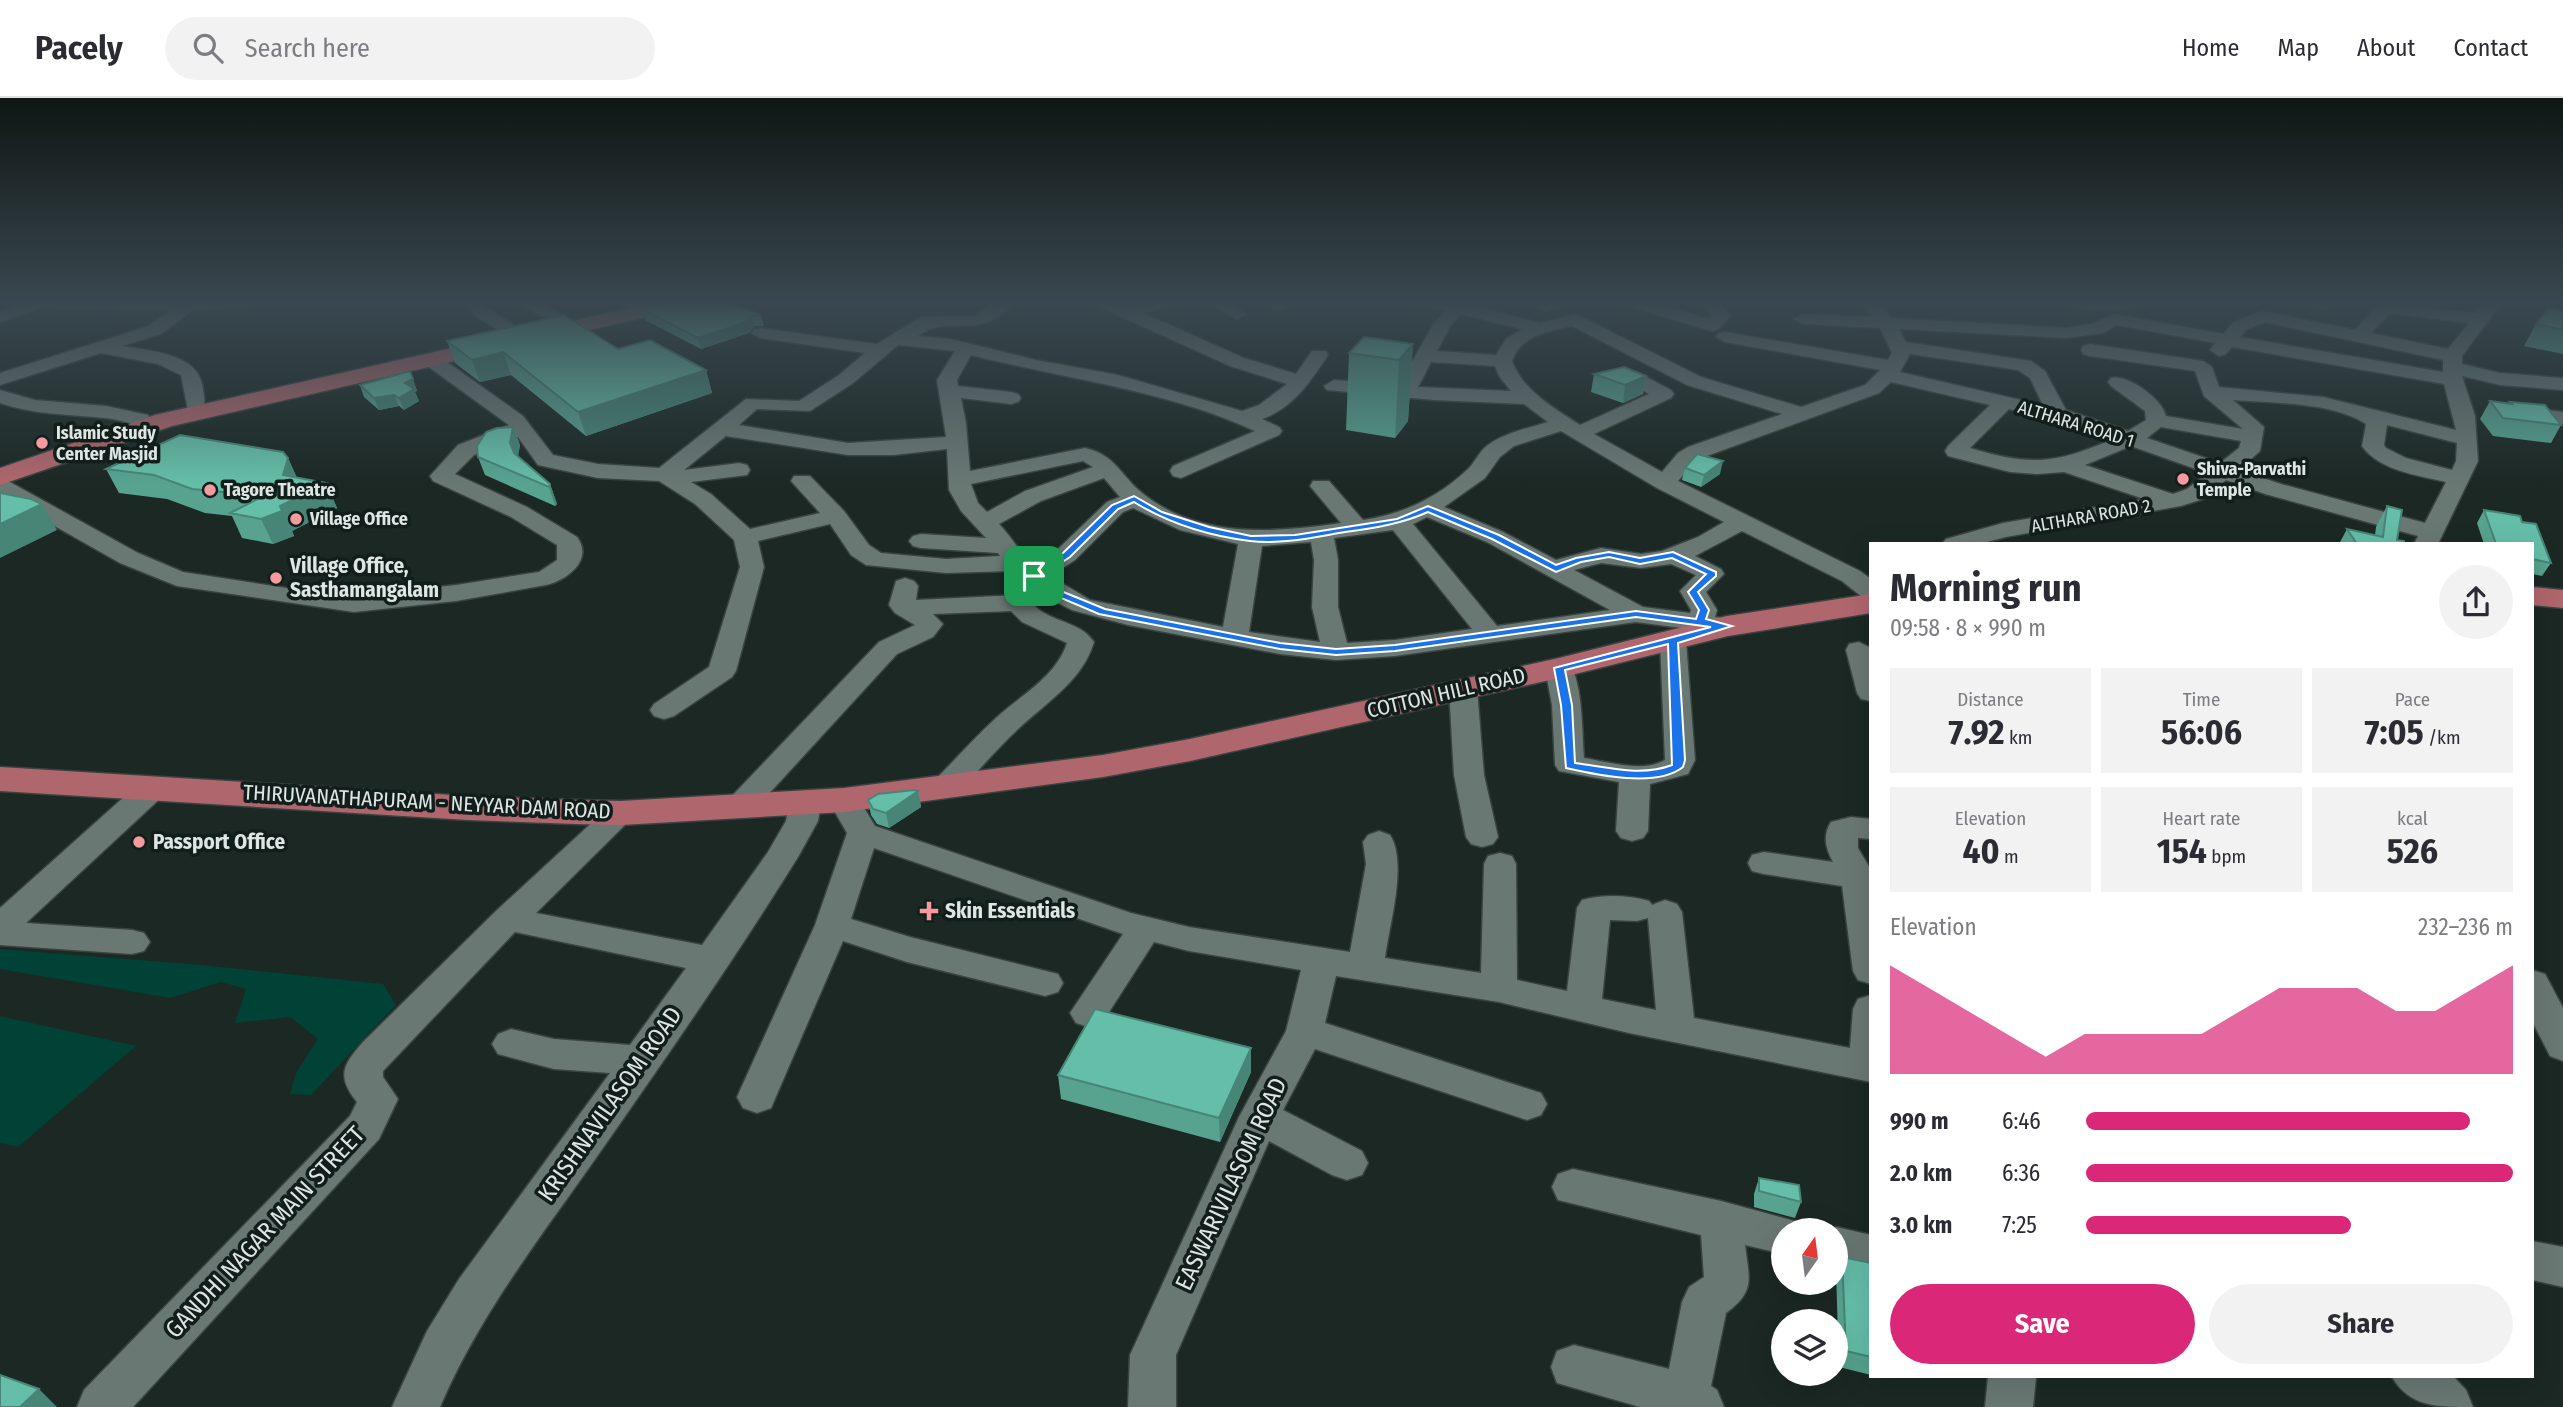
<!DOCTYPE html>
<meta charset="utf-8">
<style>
:root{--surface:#fff;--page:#f2f2f3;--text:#2b2b33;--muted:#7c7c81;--line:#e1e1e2;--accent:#db2777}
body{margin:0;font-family:"Fira Sans Condensed",sans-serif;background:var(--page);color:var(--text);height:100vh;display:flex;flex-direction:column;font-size:26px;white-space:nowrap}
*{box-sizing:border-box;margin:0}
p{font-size:23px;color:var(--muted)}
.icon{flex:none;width:38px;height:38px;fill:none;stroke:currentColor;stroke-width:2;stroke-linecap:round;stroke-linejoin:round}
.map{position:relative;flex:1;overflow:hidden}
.sheet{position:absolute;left:1869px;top:444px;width:665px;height:836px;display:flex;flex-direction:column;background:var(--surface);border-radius:0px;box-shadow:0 7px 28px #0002}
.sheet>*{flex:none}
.needle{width:46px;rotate:14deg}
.tools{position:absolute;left:1771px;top:1120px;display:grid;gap:14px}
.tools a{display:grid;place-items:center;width:77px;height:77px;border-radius:50%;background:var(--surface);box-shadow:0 7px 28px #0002;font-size:35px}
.pin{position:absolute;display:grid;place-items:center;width:60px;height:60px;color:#fff;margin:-30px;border-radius:14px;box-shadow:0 4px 10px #0006}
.round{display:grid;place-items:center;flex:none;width:74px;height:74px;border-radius:37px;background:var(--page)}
.headline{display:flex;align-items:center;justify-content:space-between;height:119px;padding:0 21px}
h1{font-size:38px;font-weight:700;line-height:52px}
.figures{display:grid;grid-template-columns:repeat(3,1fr);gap:10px;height:119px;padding:7px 21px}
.figures div{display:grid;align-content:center;border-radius:0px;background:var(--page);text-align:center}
.figures b{font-size:35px;font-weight:700}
.figures small{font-size:19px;font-weight:400}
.figures p{font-size:19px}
.chart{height:196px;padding:14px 21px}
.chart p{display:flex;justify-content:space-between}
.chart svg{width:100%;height:126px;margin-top:7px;fill:var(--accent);opacity:.7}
.cta{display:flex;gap:14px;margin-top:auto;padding:14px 21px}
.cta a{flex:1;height:80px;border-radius:42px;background:var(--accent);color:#fff;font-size:28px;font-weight:700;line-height:80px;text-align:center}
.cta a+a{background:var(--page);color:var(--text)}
ul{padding:0 21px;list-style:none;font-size:23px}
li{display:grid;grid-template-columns:112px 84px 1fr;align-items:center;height:52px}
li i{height:18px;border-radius:9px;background:var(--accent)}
header{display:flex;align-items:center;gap:42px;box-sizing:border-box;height:98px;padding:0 35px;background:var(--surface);border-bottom:2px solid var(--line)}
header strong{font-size:33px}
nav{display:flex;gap:38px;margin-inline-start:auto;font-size:24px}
.search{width:490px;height:63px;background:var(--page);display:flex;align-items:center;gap:18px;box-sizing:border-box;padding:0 24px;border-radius:38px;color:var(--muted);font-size:26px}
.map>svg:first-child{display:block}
</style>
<header>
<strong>Pacely</strong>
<div class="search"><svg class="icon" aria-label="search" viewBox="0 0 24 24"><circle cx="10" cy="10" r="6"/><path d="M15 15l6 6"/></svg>Search here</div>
<nav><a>Home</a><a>Map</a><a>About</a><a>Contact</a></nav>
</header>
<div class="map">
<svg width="2563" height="1309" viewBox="0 0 2563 1309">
<rect width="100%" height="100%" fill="#1b2824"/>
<g fill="#004236">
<path d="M0 851 202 867 383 886 396 907 311 997 290 996 296 975 318 941 290 919 235 925 246 891 221 884 170 900 0 871Z"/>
<path d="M0 918 136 948 18 1049 0 1045Z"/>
</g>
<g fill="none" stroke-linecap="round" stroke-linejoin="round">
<g stroke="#3a4340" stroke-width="3">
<g id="minor">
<path d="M12 203H259L250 208 193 212 161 236 122 248C150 253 200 255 203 291 204 299 206 305 202 312H188L181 277 158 266 101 255 0 287V275L149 228 171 212 42 209 0 224V213L16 207Z"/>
<path d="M465 203H482L487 210 529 237 520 242 514 241 475 218Z"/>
<path d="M514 203H536L579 226 576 230H564Z"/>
<path d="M624 203H647L663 212 654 217 627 207Z"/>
<path d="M995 203H1015C980 246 951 214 918 238L951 241 1036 262 1118 277 1242 313 1259 307 1287 286 1230 268 1095 207 1093 203H1115L1128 209 1148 203H1175L1173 207 1143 215 1244 260 1296 276 1312 253H1326L1328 257C1311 283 1293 310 1262 321L1279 329 1282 333 1279 337 1181 380 1173 378 1170 373 1173 368 1255 333C1166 292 1065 281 971 257L957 282 958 288 1011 294 1018 296 1021 300 1018 304 1011 306 961 300 966 325 970 373 1085 350C1116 357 1120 377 1142 395 1199 441 1274 435 1341 425L1310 388 1313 383H1329L1363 422C1403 416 1437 400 1467 372 1475 365 1479 353 1488 347 1505 335 1528 330 1548 324L1524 306 1434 302 1327 292 1324 288 1334 282 1399 287 1434 225 1446 212 1424 207 1422 203 1458 204 1540 225 1574 217 1580 218 1701 279 1801 309 1865 287 1880 272 1725 244 1716 239 1719 235 1725 234 1888 262 1892 255 1880 230 1803 226 1794 221 1803 216 1872 219 1859 203H1877L1891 220 2067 230 2092 226 2114 216 2223 236 2234 224 2262 213 2355 232 2378 207 2384 206 2476 215 2486 203H2503L2462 258V266L2500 275 2563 280V292L2500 287 2462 278 2475 318 2478 363 2438 446H2414L2418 438 2265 396 2226 382 2203 401 2181 408 2006 439 1979 446H1942L1946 441 2003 425 2144 401 2064 374 2037 376 2010 374 1948 358 1945 353 1948 348 1990 307 1891 284 1879 295 1704 359 1694 365 1678 383 1860 473 1871 481V502L1862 499 1842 483 1742 433 1695 458 1721 471 1724 476 1706 494 1717 512 1715 519 1736 522 1740 528 1736 534 1727 536 1636 524 1395 558 1336 562 1280 556 1128 527 1072 512 1048 500 1011 473 946 475 866 467 851 457 830 426 758 443 764 469 736 573 732 579 674 618 664 621 654 618 650 612 654 606 709 569 740 469 734 442 695 406 659 383 598 380 538 367 518 339 474 357 455 376 527 409 577 439C594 462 567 482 546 487L456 503 354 514 177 488 120 465 0 397V381L8 383 138 455 183 474 299 492 354 498 456 487 539 474 557 462V447L511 419 433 383 430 378 458 347 509 327 426 267 424 263 426 259H440L523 318 553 357 598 366 659 370 746 301 799 303 839 277 865 255 760 240 751 235 754 231 760 230 877 246 921 219 975 218ZM2390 215 2469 225 2448 251 2371 235ZM1461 216 1522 231 1506 241 1496 257 1437 253 1451 227ZM2264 224 2443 262V274L2240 239 2246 232ZM2117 227 2215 245 2210 252 2219 258 2226 256 2232 249 2444 286 2456 332 2323 299 2219 289 2212 269 2203 263 2090 246 2083 248 2081 252 2083 256 2090 258 2195 273 2204 298 2243 331 2166 318C2162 301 2128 276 2111 280L2108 284 2111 288 2145 313 2146 322 2128 333 2066 312 2045 273 2031 263 1906 244 1899 231 2067 240 2103 235ZM1572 228 1687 287 1782 316 1688 349 1678 355 1662 374 1594 336 1671 300 1674 296 1671 292 1637 274H1623L1620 278 1649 296 1580 327C1554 310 1523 293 1512 263 1520 238 1549 233 1572 228ZM898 247 955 253 937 282 946 339 848 345 739 327 757 311 810 313 853 285ZM1910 256 2018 272 2030 280 2043 307 1900 274ZM1431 264 1495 268 1499 278 1511 293 1418 289ZM2233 302C2272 305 2332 304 2366 326L2362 348C2380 373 2417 377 2446 384L2425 425 2281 386 2239 372 2260 353 2264 329ZM2009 311 2052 321 2111 342C2054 366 2030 368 1970 350ZM2387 327 2457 345 2456 363 2452 372 2406 360 2386 350 2384 347ZM2161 329 2241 343 2239 350 2220 365 2147 340ZM1561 333 1657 390 1724 424 1698 439 1662 453 1641 456 1601 450 1556 462 1503 434 1444 409 1485 380 1500 359 1514 348ZM726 338 848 357H894L947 351 949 392 961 413 986 440 921 436 913 438 909 443 913 448 921 450 998 455 1000 458 946 461 881 455 869 447 844 413 810 378H794L791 383 820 415 750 431 711 396 691 384 747 377 750 372 747 367 739 365 684 372ZM2131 348 2207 375 2187 391 2173 396 2085 367ZM1083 363 1093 369 1025 393 987 414 978 405 971 386ZM1104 380 1120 399 1107 404 1057 452 1034 467C1020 456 1012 439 999 426L1041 403ZM1133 410 1180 432 1238 446 1223 529 1090 502 1050 478 1075 462 1123 414ZM1427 419 1487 444 1610 512 1497 528 1413 426ZM1393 432 1472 531 1395 542 1347 545 1338 509V462L1334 440ZM1311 444 1314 462 1312 509 1320 544 1249 534 1262 448ZM1601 465 1641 470 1671 466 1696 477 1680 493 1691 512 1690 515 1643 509 1574 472Z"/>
<path d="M1205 203H1226L1246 216 1237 221Z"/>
<path d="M1271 203H1288L1284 211H1272Z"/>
<path d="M1543 203H1568L1565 207 1545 213 1536 208Z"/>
<path d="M1623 203H1649L1708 221 1712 218 1699 203H1717L1731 218 1717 232 1711 233 1626 207Z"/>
<path d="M2061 203H2146C2135 214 2072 214 2061 203Z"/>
<path d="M2296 203H2332L2335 206 2326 211 2299 207Z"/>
<path d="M0 292 35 302 106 308 148 317 151 321 148 325C135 329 119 321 105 320 69 316 34 317 0 305Z"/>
<path d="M2515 308 2563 314V326L2508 318 2505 314 2508 310Z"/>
<path d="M905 480 914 483 918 488 916 502 1018 497C1029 500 1032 507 1041 513 1059 525 1081 525 1094 544 1082 584 1045 605 1016 633 995 653 976 675 956 697L945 700 934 697 930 690 934 683C955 662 974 640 996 620 1021 597 1056 579 1067 545L1022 524 1011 513 933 516 943 526 933 539 897 556 753 713 742 716 731 713 726 706 731 699 879 544 915 527 895 515 889 507 896 483Z"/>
<path d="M1673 535 1682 537 1686 543 1695 662 1688 676 1650 686 1648 733 1643 740 1632 743 1621 740 1616 733 1619 684 1559 673 1555 667 1552 607 1545 570 1549 564 1559 562 1569 564C1583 586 1582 634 1584 660 1609 664 1643 675 1665 662L1660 543 1664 537Z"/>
<path d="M1859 544 1871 550V603L1861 601 1857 595 1846 552 1849 546Z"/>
<path d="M1463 583 1473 585 1477 591 1484 677 1498 739 1493 746 1482 749 1471 746 1466 739 1454 677 1449 591 1453 585Z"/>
<path d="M154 679 165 682 169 689 165 696 26 825 132 832 144 835 150 844 144 853 132 856 0 847V810L143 682Z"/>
<path d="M844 692 855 695 875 728 1131 815 1189 829 1350 854 1366 766 1363 744 1368 737 1379 733 1390 737C1408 764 1389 828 1385 860L1481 875 1484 766 1488 758 1500 755 1512 758 1516 766 1517 882 1567 893 1577 810 1582 802C1603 796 1628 797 1649 803L1652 807 1665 802 1677 806 1682 814 1694 920 1850 950 1853 911 1858 901 1871 897V984L1629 935 1499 904 1336 878 1325 925 1541 995 1547 1006 1541 1017 1527 1022 1315 951 1283 1012 1362 1053 1368 1065 1362 1077 1347 1082 1332 1077 1269 1043 1176 1257V1309H1128L1130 1257 1239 1019 1286 933 1301 872 1189 853 1154 844 1102 925 1089 929 1076 925 1070 915 1123 836 874 750 851 821 910 839 1058 876 1063 885 1058 894 1045 898 907 864 843 843 771 1010 757 1015 743 1010 737 999 815 827 847 735 828 702 833 695ZM1648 820 1656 912 1602 901 1610 822 1637 823Z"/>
<path d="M805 695 816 698 821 705 818 723 798 759C734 862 661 967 591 1067 536 1145 478 1220 440 1309H392L427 1233 459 1181 610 975 554 971 498 956 492 946 498 936 511 931 554 941 630 947 686 870 515 834 383 973V979L398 1001 379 1041 133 1309H77L84 1292 350 1018 357 1004C336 978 343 967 363 944L496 813 610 708 621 705 632 708 637 715 536 815 702 847 768 754 786 723 789 705 794 698Z"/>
<path d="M1851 719 1871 721V741L1858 740V750L1871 772V886L1858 882 1853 873 1842 788 1764 776 1752 773 1748 765 1752 757 1764 754 1833 764C1826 751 1822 738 1831 724Z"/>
<path d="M2532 872 2545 876 2563 910V963L2550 958 2532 923Z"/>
<path d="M1573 1071 1721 1103 1798 1124 1802 1132H1783V1156L1745 1147C1749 1181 1756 1193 1726 1215L1711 1288 1717 1292 1724 1309H1640L1557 1285 1551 1269 1557 1253 1574 1247 1669 1271 1682 1204 1689 1189 1704 1179 1701 1137 1558 1102 1552 1089 1558 1076Z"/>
<path d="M1836 1129 1871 1137V1175L1836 1167V1132H1827Z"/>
<path d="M2532 1143 2563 1149V1189L2532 1182Z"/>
<path d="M1988 1279H2036L2033 1309H1985Z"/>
<path d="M2392 1279H2454L2466 1292 2473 1309C2436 1309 2410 1309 2392 1279Z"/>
</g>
</g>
<g stroke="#3a4340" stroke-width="3">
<g id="major">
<path d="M661 203H700L696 207 689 209 172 328 0 387V370L155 317Z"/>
<path d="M2532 489 2563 492V510L2532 507Z"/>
<path d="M1871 496V515L1728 538 1559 580 1190 663 1103 679 844 714 621 727 576 726 468 722 0 693V669L468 698 576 702 621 703 844 690 1103 657 1190 641 1559 560 1727 518Z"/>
</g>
</g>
<use href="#minor" fill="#6a7874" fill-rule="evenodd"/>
<use href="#major" fill="#b0666d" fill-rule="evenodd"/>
</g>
<g fill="#57a390">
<path d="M642 211 761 217 764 228H754L749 235 701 251 645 222Z"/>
<path d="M2563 213V256L2524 248 2536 226Z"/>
<path d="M447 243 618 251 706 272 712 295 586 338 511 277 480 284 455 265Z"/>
<path d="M1413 246 1408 323 1395 340 1346 332 1349 255Z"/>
<path d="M410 273 417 293 415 294 419 303 404 312 399 308 379 312 364 299 360 287Z"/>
<path d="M1594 276 1646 278 1643 296 1623 305 1591 294Z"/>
<path d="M2490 303 2509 305 2510 304 2561 327 2551 345 2493 338 2480 321Z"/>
<path d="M513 329 520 347 518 358 550 386 557 406 555 408 485 377 478 359Z"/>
<path d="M288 360 297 380 326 385 337 410 292 433 294 438 273 446 242 440 232 418 205 415 167 401 119 395 106 371Z"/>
<path d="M1685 370 1720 376 1701 389 1682 382Z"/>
<path d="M2387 408 2397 442 2404 446H2339L2347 431 2375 437 2376 429Z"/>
<path d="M2484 412 2522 424 2551 465 2542 478 2532 476V446H2484L2477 425Z"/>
<path d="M918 693 921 709 889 730 877 726 871 717 868 702Z"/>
<path d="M1251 974 1220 1044 1061 1001 1058 977Z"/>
<path d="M1759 1080 1801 1104 1795 1120 1754 1109V1096Z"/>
<path d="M1842 1159 1871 1165V1277L1839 1269 1836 1174Z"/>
</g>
<g fill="#478576">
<path d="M751 218 754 228 749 235 701 251 698 240Z"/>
<path d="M1413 246 1408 323 1395 340 1399 262Z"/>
<path d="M503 254 511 277 480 284 472 262Z"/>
<path d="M706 272 712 295 586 338 578 314Z"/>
<path d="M1646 278 1643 296 1623 305 1625 287Z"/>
<path d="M413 281 417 293 415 294 419 303 404 312 399 300 405 285Z"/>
<path d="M394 297 399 308 379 312 374 300Z"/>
<path d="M513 329 520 347 517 364 510 345Z"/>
<path d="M288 360 298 384 326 385 337 410 292 433 294 438 273 446 261 421 280 408 283 377Z"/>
<path d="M1723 363 1720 376 1701 389 1704 377Z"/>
<path d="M550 386 557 406 555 408 549 389Z"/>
<path d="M42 406 57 432 0 460V426Z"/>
<path d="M918 693 921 709 889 730 886 715Z"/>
<path d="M1251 950V974L1220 1044 1219 1020Z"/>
<path d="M39 1291 57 1309H20Z"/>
</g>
<g fill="#65bea8" stroke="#478576" stroke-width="2">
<path d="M677 203H724L761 217 751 218 746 224 698 240 642 211Z"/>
<path d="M2549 210 2563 213V232L2536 226Z"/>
<path d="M564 217 618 251 650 242 706 272 578 314 503 254 472 262 447 243Z"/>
<path d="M1364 239 1413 246 1399 262 1349 255Z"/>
<path d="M1624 269 1646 278 1625 287 1594 276Z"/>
<path d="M410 273 413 281 405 285 414 291 399 300 394 297 374 300 360 287Z"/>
<path d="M2490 303 2512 306 2510 304 2545 307 2561 327 2503 320Z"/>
<path d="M513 329 510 345 514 355 550 386 549 389 478 359 477 348 486 334 497 330Z"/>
<path d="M180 337 283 354 288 360 283 377 326 385 280 408 282 413 261 421 230 415 264 398 192 391 154 377 106 371Z"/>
<path d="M1697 356 1723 363 1704 377 1685 370Z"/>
<path d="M0 395 31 401 42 406 0 426Z"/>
<path d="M2387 408 2402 412 2397 442 2404 443V446H2357L2347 431 2383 439Z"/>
<path d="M2484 412 2520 418 2522 424 2536 426 2551 465 2532 461V446H2496Z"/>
<path d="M914 692 918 693 886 715 873 711 868 702 878 696Z"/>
<path d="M1095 911 1251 950 1219 1020 1058 977Z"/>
<path d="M1759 1080 1799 1087 1801 1104 1759 1093Z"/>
<path d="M1842 1159 1871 1165V1259L1846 1253Z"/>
<path d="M0 1277 39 1291 20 1309H0Z"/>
</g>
<linearGradient id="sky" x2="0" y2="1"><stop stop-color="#0f1614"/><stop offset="0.53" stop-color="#394850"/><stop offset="1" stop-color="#394850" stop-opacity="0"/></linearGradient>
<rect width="2563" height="386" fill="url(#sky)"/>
<path fill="#1a73e8" stroke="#fff" stroke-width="2" fill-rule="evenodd" d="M1134 398 1162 414 1209 429 1251 438 1295 437 1397 421 1428 408 1499 437 1556 467 1576 460 1609 454 1640 460 1673 454 1716 474V478L1698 494 1709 512 1706 521 1732 528 1678 545 1685 662 1683 669C1657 690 1597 677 1566 670L1561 607 1554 570 1711 529 1636 519 1395 553 1336 557 1280 551 1099 516 1054 497 1031 480V476L1063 455 1112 407ZM1134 404C1168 425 1210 438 1250 443 1281 447 1315 439 1345 434 1375 430 1401 426 1428 414L1492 441 1556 474 1581 464 1609 459 1640 466 1672 460 1706 476 1688 494 1699 512 1696 521 1636 513 1395 547 1336 551 1280 545 1105 511 1061 493 1041 478 1070 459 1118 411ZM1668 546 1672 667C1641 679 1607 669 1575 665L1572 607 1565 572Z"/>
<g fill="#f59b9f" stroke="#121e1b" stroke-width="2.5">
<circle cx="42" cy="345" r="7"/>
<circle cx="2183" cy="381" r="7"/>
<circle cx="210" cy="392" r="7"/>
<circle cx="296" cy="421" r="7"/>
<circle cx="276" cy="480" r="7"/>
<circle cx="139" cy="744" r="7"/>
<path d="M925.5 802.5h7v7h7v7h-7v7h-7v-7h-7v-7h7z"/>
</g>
<g text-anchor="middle" stroke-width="7" stroke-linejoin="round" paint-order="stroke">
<g font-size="18" fill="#dee6e3" stroke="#121e1b">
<text transform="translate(2076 326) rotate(17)" y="6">ALTHARA ROAD 1</text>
<text transform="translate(2091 418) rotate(-10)" y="6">ALTHARA ROAD 2</text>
</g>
<g font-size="18" font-weight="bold" fill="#dee6e3" stroke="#121e1b" text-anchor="start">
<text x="56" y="341">Islamic Study<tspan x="56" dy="21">Center Masjid</tspan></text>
<text x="2197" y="377">Shiva-Parvathi<tspan x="2197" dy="21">Temple</tspan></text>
<text x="224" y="398">Tagore Theatre</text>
<text x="310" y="427">Village Office</text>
</g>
<g font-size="21" font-weight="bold" fill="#dee6e3" stroke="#121e1b" text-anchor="start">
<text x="290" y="475">Village Office,<tspan x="290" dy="24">Sasthamangalam</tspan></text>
<text x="153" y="751">Passport Office</text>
<text x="945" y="820">Skin Essentials</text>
</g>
<g font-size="21" fill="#dee6e3" stroke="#121e1b">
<text transform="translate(1446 595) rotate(-13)" y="7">COTTON HILL ROAD</text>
<text transform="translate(427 704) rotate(3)" y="7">THIRUVANATHAPURAM - NEYYAR DAM ROAD</text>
</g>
<g font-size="24" fill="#dee6e3" stroke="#121e1b">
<text transform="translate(610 1006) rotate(-55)" y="8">KRISHNAVILASOM ROAD</text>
<text transform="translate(1231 1086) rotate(-65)" y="8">EASWARIVILASOM ROAD</text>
<text transform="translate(265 1134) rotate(-47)" y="8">GANDHI NAGAR MAIN STREET</text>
</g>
</g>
</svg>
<div class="tools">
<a><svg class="needle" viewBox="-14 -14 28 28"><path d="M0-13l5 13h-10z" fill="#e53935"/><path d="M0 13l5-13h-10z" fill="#7c7c81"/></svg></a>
<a><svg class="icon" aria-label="layers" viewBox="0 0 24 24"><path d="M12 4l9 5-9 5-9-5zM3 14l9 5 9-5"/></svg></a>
</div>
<div class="pin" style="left:1034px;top:478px;background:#1e9e55"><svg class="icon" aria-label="arrive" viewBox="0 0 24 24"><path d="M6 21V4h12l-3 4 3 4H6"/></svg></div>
<section class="sheet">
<div class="headline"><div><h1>Morning run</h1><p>09:58 · 8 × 990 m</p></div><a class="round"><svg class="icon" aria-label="share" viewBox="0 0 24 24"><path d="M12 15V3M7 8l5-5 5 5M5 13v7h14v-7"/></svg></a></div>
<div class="figures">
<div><p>Distance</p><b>7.92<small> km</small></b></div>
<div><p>Time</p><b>56:06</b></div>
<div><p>Pace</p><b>7:05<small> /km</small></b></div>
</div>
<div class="figures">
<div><p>Elevation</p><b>40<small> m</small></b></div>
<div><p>Heart rate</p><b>154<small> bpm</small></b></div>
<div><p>kcal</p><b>526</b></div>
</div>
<div class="chart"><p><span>Elevation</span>232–236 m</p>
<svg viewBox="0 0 160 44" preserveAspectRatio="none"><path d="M0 44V6L10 14L20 22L30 30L40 38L50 30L60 30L70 30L80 30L90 22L100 14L110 14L120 14L130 22L140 22L150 14L160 6V44z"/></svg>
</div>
<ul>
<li><b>990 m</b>6:46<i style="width:90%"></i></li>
<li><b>2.0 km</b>6:36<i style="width:100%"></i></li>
<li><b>3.0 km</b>7:25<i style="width:62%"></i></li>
</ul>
<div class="cta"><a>Save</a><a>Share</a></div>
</section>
</div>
